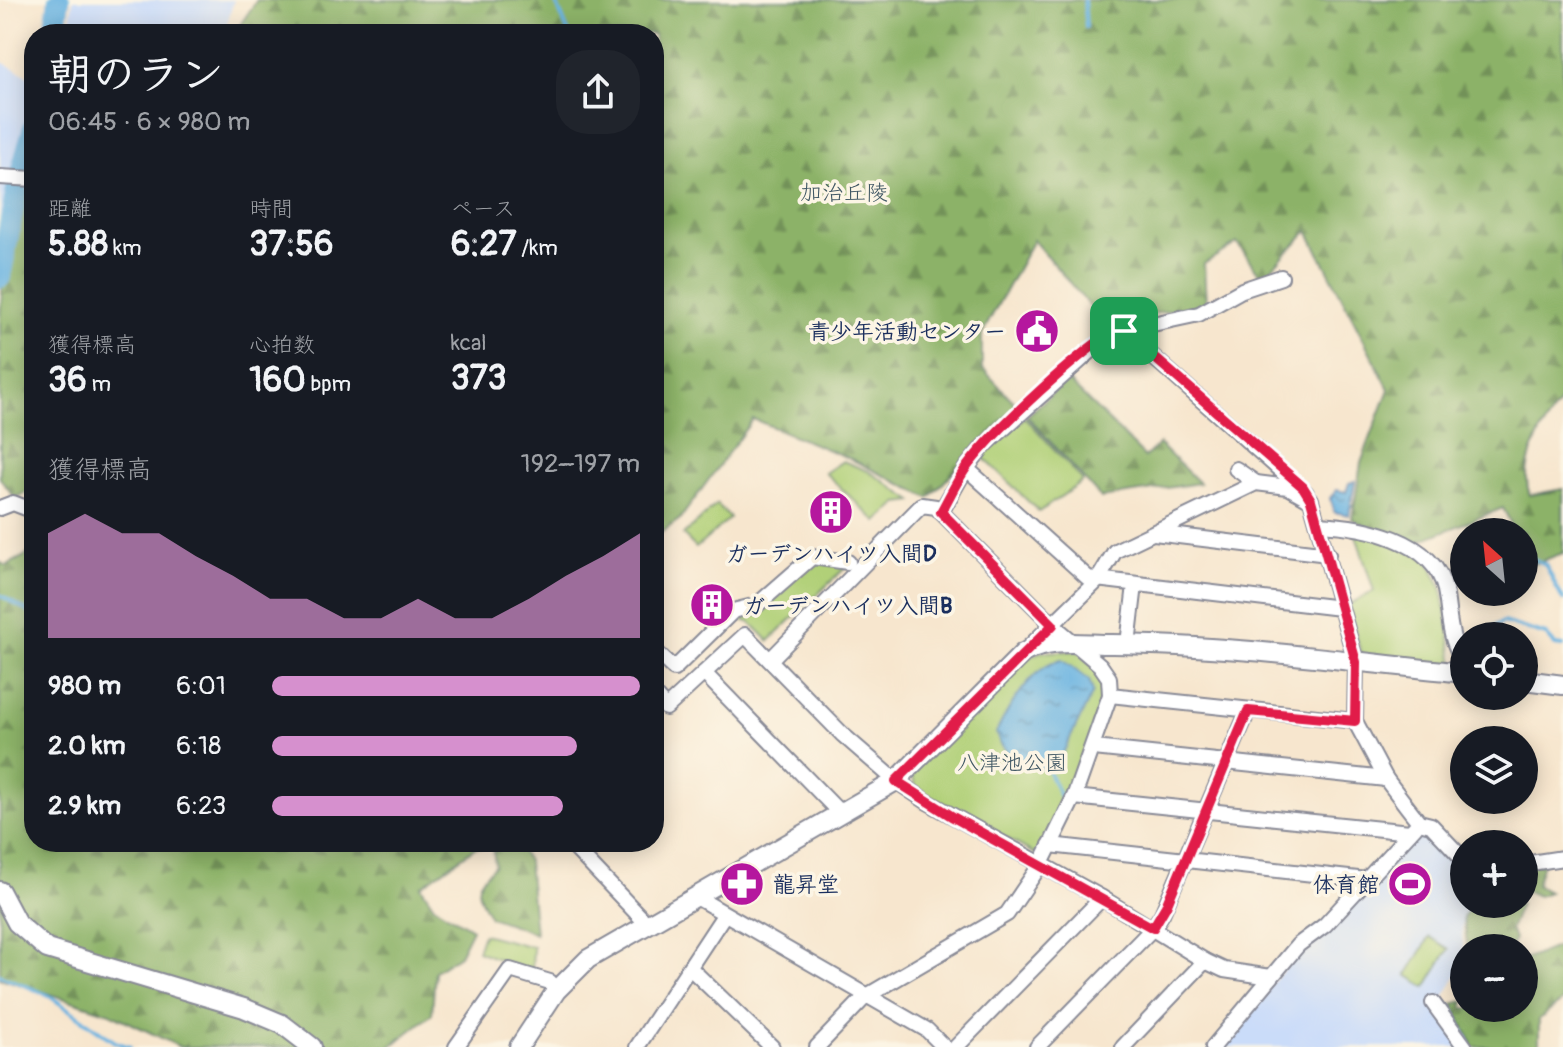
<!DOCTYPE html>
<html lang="ja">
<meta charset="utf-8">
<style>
:root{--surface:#171b24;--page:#20242c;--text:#f1f3f6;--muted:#9ea1a6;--accent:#d690ce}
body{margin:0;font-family:Pangolin,"Klee One",sans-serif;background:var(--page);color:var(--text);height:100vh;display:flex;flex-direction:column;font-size:30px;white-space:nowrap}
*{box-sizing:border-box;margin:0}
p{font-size:26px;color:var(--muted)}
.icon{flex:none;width:44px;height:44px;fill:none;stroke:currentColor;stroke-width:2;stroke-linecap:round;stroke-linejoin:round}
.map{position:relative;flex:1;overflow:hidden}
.side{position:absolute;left:24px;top:24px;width:640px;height:828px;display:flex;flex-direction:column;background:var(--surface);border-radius:32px;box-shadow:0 4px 20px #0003}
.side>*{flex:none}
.needle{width:52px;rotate:333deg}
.controls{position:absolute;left:1450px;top:518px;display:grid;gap:16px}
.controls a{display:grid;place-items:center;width:88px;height:88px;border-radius:50%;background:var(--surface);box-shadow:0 4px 20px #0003;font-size:40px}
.pin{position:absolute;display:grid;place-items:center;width:68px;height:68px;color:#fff;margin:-34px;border-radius:16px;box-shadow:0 4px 12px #0006}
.round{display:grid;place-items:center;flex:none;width:84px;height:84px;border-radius:32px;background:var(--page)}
.headline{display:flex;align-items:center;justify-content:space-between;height:136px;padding:0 24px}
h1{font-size:44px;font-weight:700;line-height:60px}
.figures{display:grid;grid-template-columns:repeat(3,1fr);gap:12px;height:136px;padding:8px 24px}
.figures div{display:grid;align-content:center}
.figures b{font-size:34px;font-weight:700}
.figures small{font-size:22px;font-weight:400}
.figures p{font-size:22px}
.chart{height:224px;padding:16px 24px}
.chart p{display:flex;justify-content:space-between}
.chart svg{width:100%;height:144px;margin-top:8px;fill:var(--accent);opacity:.7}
ul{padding:0 24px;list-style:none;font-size:26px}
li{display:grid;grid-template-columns:128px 96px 1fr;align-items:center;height:60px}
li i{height:20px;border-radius:10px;background:var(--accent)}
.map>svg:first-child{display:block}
</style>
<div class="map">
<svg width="1563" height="1047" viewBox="0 0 1563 1047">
<defs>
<pattern id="forest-firs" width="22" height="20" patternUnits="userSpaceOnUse" patternTransform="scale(2)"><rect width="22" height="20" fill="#8cb268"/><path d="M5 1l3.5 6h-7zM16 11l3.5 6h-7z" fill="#729159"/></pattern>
<pattern id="water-ripples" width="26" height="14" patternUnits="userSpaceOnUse" patternTransform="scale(2)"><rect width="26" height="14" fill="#69b3e1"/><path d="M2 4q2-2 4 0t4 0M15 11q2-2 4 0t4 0" fill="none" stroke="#5692ba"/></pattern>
</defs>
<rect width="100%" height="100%" fill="#fcf5e5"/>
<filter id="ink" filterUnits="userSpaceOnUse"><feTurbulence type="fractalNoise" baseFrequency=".0125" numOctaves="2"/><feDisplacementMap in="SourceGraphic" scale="16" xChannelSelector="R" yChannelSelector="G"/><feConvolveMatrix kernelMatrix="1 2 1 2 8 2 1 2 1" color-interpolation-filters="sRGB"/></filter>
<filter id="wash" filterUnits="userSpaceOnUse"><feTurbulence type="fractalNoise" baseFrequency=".006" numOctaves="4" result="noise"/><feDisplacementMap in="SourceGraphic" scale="32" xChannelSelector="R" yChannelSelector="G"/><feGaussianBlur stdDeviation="1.8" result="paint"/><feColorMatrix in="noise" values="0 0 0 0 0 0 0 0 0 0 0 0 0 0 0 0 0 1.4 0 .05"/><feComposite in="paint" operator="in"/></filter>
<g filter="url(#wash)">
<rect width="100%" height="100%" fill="#f7e6ce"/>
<g fill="#cadcf9">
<path d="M73 0H234L224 34H68Z"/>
<path d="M0 61 34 79V182H13L0 245Z"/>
<path d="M1422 830 1464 867V904H1474L1462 924 1464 963 1443 999 1457 1010 1474 1047H1218L1299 952 1325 931Z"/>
</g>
<g fill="url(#forest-firs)" stroke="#547063" stroke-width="2">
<path d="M257 0H1563V399C1544 422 1518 464 1530 495L1563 489V553L1531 565 1524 550V532H1515L1503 508 1407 546 1352 519 1361 463 1389 389 1308 231 1262 278 1237 243 1204 264 1206 304 1104 323 1033 240 982 334V368L1017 405 929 498 851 459 753 419 680 519 654 538V34H234Z"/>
<path d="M34 191V489L15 498 0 478V319L9 192Z"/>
<path d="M1067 380 1145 457 1159 444 1199 483 1101 498 1027 416Z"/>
<path d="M34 551V842H515L528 862 535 933 490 917C475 889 472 888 495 865L493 848 476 847 421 886 434 906 472 929 459 955 435 971 432 1014 390 1047H180L110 1013 0 978V562L6 566Z"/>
<path d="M1543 863 1536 885 1549 892 1538 896 1526 891 1524 894V866Z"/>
<path d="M1472 904H1520L1510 929 1514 940 1510 948H1468L1463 918Z"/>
<path d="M1563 944V1001L1539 1019V1047H1470L1472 1043 1453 1004 1464 1001V1008H1524V960Z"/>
</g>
<g fill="#b1d078" stroke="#66806b" stroke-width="2">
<path d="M1025 417 1083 481 1039 512 982 456Z"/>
<path d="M843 461 870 472 913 501 898 503 877 522 825 473Z"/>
<path d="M717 504 730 518 696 548 683 535Z"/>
<path d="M1354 529 1427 558 1442 588 1454 664 1362 657 1348 605 1374 591Z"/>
<path d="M812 557 849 564 769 641 751 623 735 618Z"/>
<path d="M1077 651 1101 675 1105 688 1082 770 1041 851 1035 854 916 788 911 772 1026 659 1040 652Z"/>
<path d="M483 934 533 947 532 972 477 951Z"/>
<path d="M1430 937 1449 949 1426 987 1407 975Z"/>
</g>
<g fill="url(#water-ripples)" stroke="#4271a0" stroke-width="2">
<path d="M1355 481 1349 515 1334 512 1330 498 1337 490 1346 492 1349 483Z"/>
<path d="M1062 660 1089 680 1093 692 1056 767C1033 775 1003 756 996 733 1008 708 1033 665 1062 660Z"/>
</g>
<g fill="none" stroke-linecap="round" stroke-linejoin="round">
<g stroke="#69b3e1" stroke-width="4">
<path d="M555 0 569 34"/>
<path d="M1084 0 1086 27"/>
<path d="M1524 555 1545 564 1563 600"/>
<path d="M1449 579 1464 571"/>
<path d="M0 595 34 615"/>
<path d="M1473 636 1503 622 1546 635 1555 645 1563 646"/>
<path d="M1463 641 1464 640"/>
<path d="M1048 770 1060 797"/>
<path d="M0 975 48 995 115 1042 130 1047"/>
</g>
<g stroke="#69b3e1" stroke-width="22">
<path d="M54 34 59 0"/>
<path d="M0 277 18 184 34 128"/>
</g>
</g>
</g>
<g filter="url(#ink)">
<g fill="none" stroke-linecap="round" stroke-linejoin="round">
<g stroke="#898a96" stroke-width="18">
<g id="minor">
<path d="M0 177 34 179"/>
<path d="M1124 331 1306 493"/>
<path d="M966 468 1088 578 1340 608"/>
<path d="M1236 469 1256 483"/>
<path d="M0 508 13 503 26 508"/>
<path d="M941 512 966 468 983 447 1111 333 1199 314 1242 290 1281 277"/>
<path d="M1318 524C1363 526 1434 539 1445 590 1450 615 1448 640 1464 660"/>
<path d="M1154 533 1328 554"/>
<path d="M1128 644 1135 585"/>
<path d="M654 650 674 669 733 611 757 605 812 557 848 562"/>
<path d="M1026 650 1097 581 1115 551 1256 483 1288 487 1311 500 1356 662 1355 721 1386 779 1408 808 1419 822 1431 825 1464 860"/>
<path d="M770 660 922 505 936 507 1053 625 1100 665 1109 678 1110 695 1074 797 1041 864 1007 914 865 997 817 1047"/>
<path d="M704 673 841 814"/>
<path d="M654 695 666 708 745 635 843 735 896 781 926 801 1102 898 1205 961 1224 970 1271 977"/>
<path d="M1110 695 1355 721"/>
<path d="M1094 748 1386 779"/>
<path d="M1074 797 1410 832"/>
<path d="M569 842 648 925"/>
<path d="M1050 845 1367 880"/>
<path d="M1524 864 1563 858"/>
<path d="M698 898 927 1030 944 1047"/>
<path d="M690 968 772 1047"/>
<path d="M1433 1003 1465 1047"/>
<path d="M456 1047 510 970 550 982 556 991"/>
<path d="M637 1047 724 915"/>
<path d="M956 1047 1102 898"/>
<path d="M1037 1047 1153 928 1162 914 1248 711"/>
<path d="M1123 1047 1205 961"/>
<path d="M1213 1047 1298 945 1325 925 1415 827"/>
</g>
</g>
<g stroke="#898a96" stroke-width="22">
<g id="tertiary">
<path d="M1524 680 1563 685"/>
<path d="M0 891 17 923 47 949 244 1008 282 1024 312 1047"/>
<path d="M519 1047 556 991 588 959 896 781 1023 653C1051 638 1081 644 1112 644 1230 645 1347 661 1464 673"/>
</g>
</g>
<use href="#minor" stroke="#fff" stroke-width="14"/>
<use href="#tertiary" stroke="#fff" stroke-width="18"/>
</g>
</g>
<g fill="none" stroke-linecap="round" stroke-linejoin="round" filter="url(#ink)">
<g stroke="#fff" stroke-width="16">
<path id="route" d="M1117 330 1124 331 1303 487 1311 500 1356 662 1355 721 1248 711 1166 906 1153 928 953 817 896 781 1053 625 941 512C950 496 958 478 969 464 995 430 1081 349 1117 330Z"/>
</g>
<use href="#route" stroke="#e11d48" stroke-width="10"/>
</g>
<defs>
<g id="civic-disc" transform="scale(2.3)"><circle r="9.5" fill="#b5179e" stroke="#fcf5e5"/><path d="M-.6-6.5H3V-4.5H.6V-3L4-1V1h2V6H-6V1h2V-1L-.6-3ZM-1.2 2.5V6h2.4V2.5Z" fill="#fff"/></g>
<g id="building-disc" transform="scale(2.3)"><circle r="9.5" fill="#b5179e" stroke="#fcf5e5"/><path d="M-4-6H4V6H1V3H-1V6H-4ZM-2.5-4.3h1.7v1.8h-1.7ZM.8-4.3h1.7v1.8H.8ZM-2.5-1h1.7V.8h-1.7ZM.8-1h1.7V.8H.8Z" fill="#fff"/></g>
<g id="pharmacy-disc" transform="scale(2.3)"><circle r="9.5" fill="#b5179e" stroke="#fcf5e5"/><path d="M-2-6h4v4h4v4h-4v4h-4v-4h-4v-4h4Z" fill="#fff"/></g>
<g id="stadium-disc" transform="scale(2.3)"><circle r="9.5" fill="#b5179e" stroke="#fcf5e5"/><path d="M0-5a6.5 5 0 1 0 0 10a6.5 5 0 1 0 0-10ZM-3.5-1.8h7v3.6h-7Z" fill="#fff"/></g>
</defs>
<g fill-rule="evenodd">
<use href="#civic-disc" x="1037" y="331"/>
<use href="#building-disc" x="831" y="512"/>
<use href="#building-disc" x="712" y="605"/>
<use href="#pharmacy-disc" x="742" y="884"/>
<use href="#stadium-disc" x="1410" y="884"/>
</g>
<g text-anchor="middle" stroke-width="7" stroke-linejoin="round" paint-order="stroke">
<g font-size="22" fill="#405764" stroke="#fcf5e5">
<text x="844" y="200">加治丘陵</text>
<text x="1012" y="770">八津池公園</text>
</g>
<g font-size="22" font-weight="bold" fill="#1b2f5e" stroke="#fcf5e5" text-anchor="end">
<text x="1006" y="339">青少年活動センター</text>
<text x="831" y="561" text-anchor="middle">ガーデンハイツ入間D</text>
<text x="743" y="613" text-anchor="start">ガーデンハイツ入間B</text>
<text x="773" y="892" text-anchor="start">龍昇堂</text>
<text x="1379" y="892">体育館</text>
</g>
</g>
</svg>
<div class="controls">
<a><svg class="needle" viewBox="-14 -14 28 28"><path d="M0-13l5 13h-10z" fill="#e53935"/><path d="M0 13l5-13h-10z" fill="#9ea1a6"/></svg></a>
<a><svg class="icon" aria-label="locate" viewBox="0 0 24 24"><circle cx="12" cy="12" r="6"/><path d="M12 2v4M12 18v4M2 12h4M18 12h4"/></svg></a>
<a><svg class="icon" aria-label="layers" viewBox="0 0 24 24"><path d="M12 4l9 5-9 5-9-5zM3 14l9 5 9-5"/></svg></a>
<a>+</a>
<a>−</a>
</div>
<div class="pin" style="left:1124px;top:331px;background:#1e9e55"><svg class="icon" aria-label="arrive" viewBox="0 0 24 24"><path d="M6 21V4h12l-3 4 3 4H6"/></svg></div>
<section class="side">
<div class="headline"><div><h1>朝のラン</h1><p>06:45 · 6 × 980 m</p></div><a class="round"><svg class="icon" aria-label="share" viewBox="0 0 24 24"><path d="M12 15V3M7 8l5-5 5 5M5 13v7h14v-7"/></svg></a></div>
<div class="figures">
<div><p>距離</p><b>5.88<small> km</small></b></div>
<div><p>時間</p><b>37:56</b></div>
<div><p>ペース</p><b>6:27<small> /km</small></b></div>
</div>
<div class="figures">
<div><p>獲得標高</p><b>36<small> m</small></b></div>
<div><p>心拍数</p><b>160<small> bpm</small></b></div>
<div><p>kcal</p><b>373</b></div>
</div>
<div class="chart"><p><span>獲得標高</span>192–197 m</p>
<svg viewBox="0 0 160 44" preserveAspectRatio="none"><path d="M0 44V12L10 6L20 12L30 12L40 19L50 25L60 32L70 32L80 38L90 38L100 32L110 38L120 38L130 32L140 25L150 19L160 12V44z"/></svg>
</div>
<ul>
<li><b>980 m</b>6:01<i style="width:100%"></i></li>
<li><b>2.0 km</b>6:18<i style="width:83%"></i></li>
<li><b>2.9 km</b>6:23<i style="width:79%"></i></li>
</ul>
</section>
</div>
